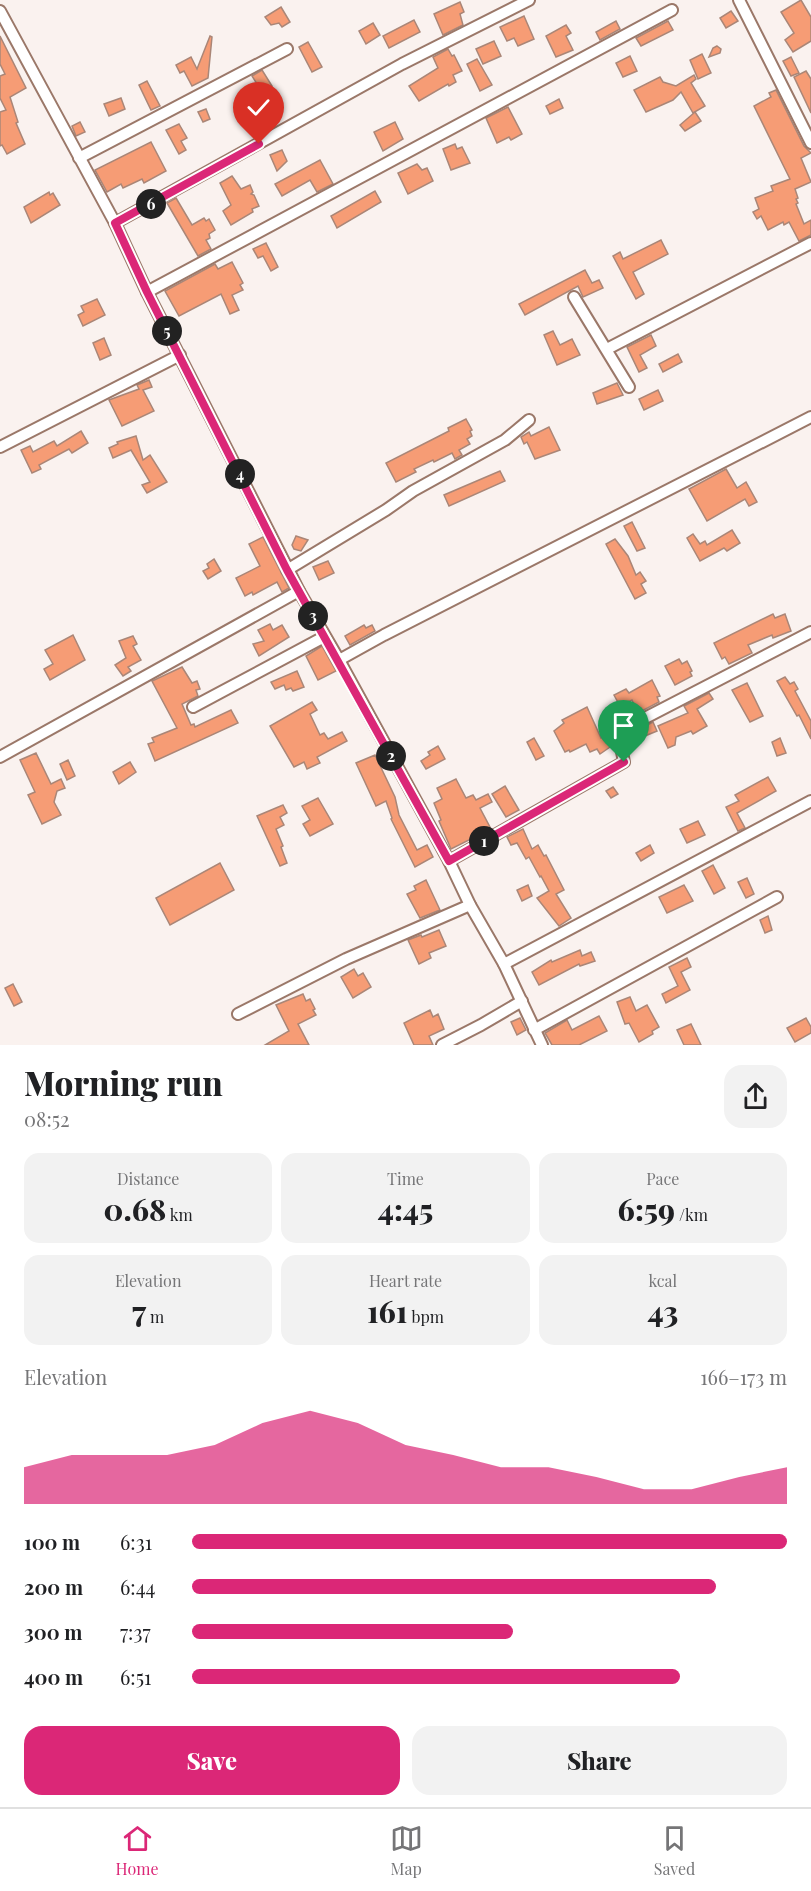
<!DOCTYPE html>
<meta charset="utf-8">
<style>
:root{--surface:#fff;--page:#f2f2f2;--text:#202124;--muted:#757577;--line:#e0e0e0;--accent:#db2777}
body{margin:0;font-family:"Playfair Display",serif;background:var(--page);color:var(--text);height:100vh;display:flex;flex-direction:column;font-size:22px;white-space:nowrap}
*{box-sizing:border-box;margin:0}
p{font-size:20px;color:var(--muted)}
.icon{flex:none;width:33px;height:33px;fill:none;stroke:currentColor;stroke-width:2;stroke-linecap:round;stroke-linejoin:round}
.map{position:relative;height:1045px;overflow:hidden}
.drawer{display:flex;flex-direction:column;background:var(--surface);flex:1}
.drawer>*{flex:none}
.pin{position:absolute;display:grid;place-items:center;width:51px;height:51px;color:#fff;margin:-62px -26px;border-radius:50% 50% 50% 0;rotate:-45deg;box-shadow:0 0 6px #0007}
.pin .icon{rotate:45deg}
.km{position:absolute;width:30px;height:30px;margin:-15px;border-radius:50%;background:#222;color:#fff;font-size:16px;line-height:30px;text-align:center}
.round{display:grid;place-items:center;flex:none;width:63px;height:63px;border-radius:18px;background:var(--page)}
.summary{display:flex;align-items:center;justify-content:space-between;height:102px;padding:0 24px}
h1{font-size:33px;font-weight:800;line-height:45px}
.figures{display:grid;grid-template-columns:repeat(3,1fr);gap:9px;height:102px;padding:6px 24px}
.figures div{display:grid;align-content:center;border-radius:15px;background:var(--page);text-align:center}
.figures b{font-size:30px;font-weight:800}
.figures small{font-size:16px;font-weight:400}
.figures p{font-size:16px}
.chart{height:168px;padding:12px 24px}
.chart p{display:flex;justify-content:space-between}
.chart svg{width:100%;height:108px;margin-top:6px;fill:var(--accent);opacity:.7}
.action{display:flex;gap:12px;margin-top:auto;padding:12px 24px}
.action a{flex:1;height:69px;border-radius:18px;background:var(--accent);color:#fff;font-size:24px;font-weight:800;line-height:69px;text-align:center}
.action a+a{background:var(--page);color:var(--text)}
ul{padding:0 24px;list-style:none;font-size:20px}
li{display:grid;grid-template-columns:96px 72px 1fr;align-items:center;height:45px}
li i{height:15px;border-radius:8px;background:var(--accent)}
.tab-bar{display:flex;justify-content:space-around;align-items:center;height:84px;border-top:2px solid var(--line);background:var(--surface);font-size:16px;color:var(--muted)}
.tab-bar a{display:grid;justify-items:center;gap:3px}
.tab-bar .selected{color:var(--accent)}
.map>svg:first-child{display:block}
</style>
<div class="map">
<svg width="811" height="1045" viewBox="0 0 811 1045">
<rect width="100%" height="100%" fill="#faf2ef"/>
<g fill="#f69c75" stroke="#aa8677" stroke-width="1.5">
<path d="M801 0 811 17V41L793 52 785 40 794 33 781 12Z"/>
<path d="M460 2 464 12 460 14 463 25 443 35 434 14Z"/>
<path d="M281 7 290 22 282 27 279 23 271 25 265 17Z"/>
<path d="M731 11 738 21 726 28 720 18Z"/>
<path d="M524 16 534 39 518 46 514 38 507 41 500 27Z"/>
<path d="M414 20 420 32 389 48 383 36Z"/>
<path d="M616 21 620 29 600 40 596 32Z"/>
<path d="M668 21 673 30 641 46 636 38Z"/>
<path d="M373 23 380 35 366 44 359 31Z"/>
<path d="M566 25 571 33 566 36 573 50 556 57 546 36Z"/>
<path d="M0 36 26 88 10 97 18 122 16 123 25 144 7 154 2 145 0 146V112L6 110 0 98V76L5 74 0 64Z"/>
<path d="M210 36 212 37 208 78 192 86 184 71 180 73 176 65 191 57 197 69Z"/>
<path d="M494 41 501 56 483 64 476 49Z"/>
<path d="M308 42 322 67 312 72 299 47Z"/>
<path d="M717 46 721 49 720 53 709 57 713 48Z"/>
<path d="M448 49 452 56 454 55 462 71 453 75 456 82 449 86 448 84 419 101 409 86 438 68 433 57Z"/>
<path d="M702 54 711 73 698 79 690 60Z"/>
<path d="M630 56 637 71 623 77 616 63Z"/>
<path d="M791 57 799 73 791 76 783 61Z"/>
<path d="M477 59 492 85 480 91 467 64Z"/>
<path d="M262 70 272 86 256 96 273 127 259 135 241 98 242 97 240 92 257 84 252 76Z"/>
<path d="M806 71 811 79V113L794 77Z"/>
<path d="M694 75 696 79 691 83 705 106 693 113 681 92 673 100 646 112 634 90 660 77 663 82 676 86Z"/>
<path d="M147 81 160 106 151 110 139 85Z"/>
<path d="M776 90 804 146 811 153 801 158 811 182 795 189 798 198 796 199 798 203 796 204 804 224 811 220V235L799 241 789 222 784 225 783 222 768 230 761 216 757 219 753 212 759 209 755 198 773 191 771 186 790 179 754 106 771 97 769 93Z"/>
<path d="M121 98 125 109 109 116 104 104Z"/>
<path d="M559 99 563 108 550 114 546 106Z"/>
<path d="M508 107 522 134 511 140 509 137 497 143 486 118Z"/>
<path d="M206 109 210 119 203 122 198 112Z"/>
<path d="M695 112 701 121 685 131 680 125Z"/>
<path d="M80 122 85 132 76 136 72 126Z"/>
<path d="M395 122 403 139 383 151 374 132Z"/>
<path d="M179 124 187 138 181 141 186 150 179 154 166 130Z"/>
<path d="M151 142 166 171 144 183 142 179 123 188 121 184 107 192 95 170Z"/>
<path d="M455 144 457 149 462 147 470 163 451 170 443 149Z"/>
<path d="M282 150 287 161 277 171 270 155Z"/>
<path d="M320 160 333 184 317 192 310 180 282 196 275 184Z"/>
<path d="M417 164 422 170 427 168 433 181 408 194 398 173Z"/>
<path d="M232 176 241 189 250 185 253 192 251 194 254 195 259 206 252 209 253 212 231 225 223 211 231 205 220 183Z"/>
<path d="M375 191 381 202 337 228 331 216Z"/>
<path d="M49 192 50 195 53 193 60 205 31 223 24 207Z"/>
<path d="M176 198 192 225 204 218 206 221 209 219 215 230 209 234 210 238 206 240 211 249 198 256 167 203Z"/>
<path d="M661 240 668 254 633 272 644 294 636 299 613 256 620 252 623 259Z"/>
<path d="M266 243 278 267 271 271 263 256 258 258 253 249Z"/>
<path d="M232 262 243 283 240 285 243 290 232 295 239 310 230 314 221 294 179 316 165 291 215 264 218 269Z"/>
<path d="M585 270 592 283 599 280 603 288 583 297 578 286 525 315 519 304Z"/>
<path d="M97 299 105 315 83 326 78 315 84 312 81 306Z"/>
<path d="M553 331 560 345 572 339 580 355 557 365 544 335Z"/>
<path d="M651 335 656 346 640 355 647 368 639 372 627 347Z"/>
<path d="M104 338 111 355 100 360 93 343Z"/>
<path d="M678 354 682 362 663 372 659 364Z"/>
<path d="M149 380 152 387 143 390 154 411 122 426 109 400 139 389 137 385Z"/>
<path d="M617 383 623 395 597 404 593 393Z"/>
<path d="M658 390 663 401 644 410 639 399Z"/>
<path d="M466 419 472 430 470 431 472 436 467 439 470 444 459 450 462 455 455 459 452 453 434 462 433 460 414 469 416 472 396 482 386 463 449 431 448 428Z"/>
<path d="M549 427 560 450 535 459 527 442 524 444 521 437 529 432 531 436Z"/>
<path d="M81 431 88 443 72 453 69 449 39 465 41 469 32 473 21 450 30 446 33 452 54 441 57 446Z"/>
<path d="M136 436 143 460 150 455 167 482 147 493 142 485 150 482 131 450 113 458 109 448 118 444 117 442Z"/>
<path d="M726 469 737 488 746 482 757 502 749 506 745 499 707 521 689 489Z"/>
<path d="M500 471 505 481 449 506 444 495Z"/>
<path d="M632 522 645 548 637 551 624 526Z"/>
<path d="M732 530 740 543 727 551 724 548 700 561 687 538 693 534 700 544 705 541 707 545Z"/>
<path d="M296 536 308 540 301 551 294 549 292 545Z"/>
<path d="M263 537 289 588 282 592 277 582 253 595 252 592 245 596 236 578 260 566 249 544Z"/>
<path d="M615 539 628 556 636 575 640 572 646 581 641 584 646 593 635 599 606 544Z"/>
<path d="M214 559 221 571 208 579 203 571 209 568 207 564Z"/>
<path d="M328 561 334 573 319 580 313 567Z"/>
<path d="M773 614 775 618 785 614 791 631 773 638 772 635 748 645 752 653 729 664 725 657 722 659 714 643Z"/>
<path d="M270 624 273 630 282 625 289 637 259 656 253 644 264 641 258 630Z"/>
<path d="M364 625 366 628 372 625 375 631 350 645 345 636Z"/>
<path d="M73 635 85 660 50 680 44 669 53 664 45 650Z"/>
<path d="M133 636 137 644 133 646 141 660 128 667 131 671 123 676 115 665 126 658 119 641Z"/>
<path d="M322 646 336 671 318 680 306 656Z"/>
<path d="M679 659 682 664 687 661 692 671 690 672 692 676 675 685 665 666Z"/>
<path d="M182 667 192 683 197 681 200 689 196 690 198 696 182 704 191 725 194 724 195 727 231 710 238 723 155 761 148 744 154 742 152 738 177 728 152 681Z"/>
<path d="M297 671 304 687 293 691 291 688 286 690 284 685 275 689 271 682Z"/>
<path d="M785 677 790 684 794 682 798 689 795 691 811 721V739L799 715 797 716 777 681Z"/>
<path d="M652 680 660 696 657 697 659 702 638 713 632 700 620 706 614 695 626 689 629 693Z"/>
<path d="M747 683 763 716 750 722 732 690Z"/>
<path d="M709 693 713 699 697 709 707 726 693 734 691 731 676 737 675 745 668 748 658 726 688 713 684 706Z"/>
<path d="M312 702 317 710 310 714 320 735 324 733 328 739 342 732 347 741 317 757 320 763 307 769 304 762 294 767 270 726Z"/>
<path d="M587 707 601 738 611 735 613 745 600 754 597 749 590 752 586 744 570 752 569 750 565 752 554 731 564 723 562 720Z"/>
<path d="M653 722 657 731 628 743 626 736Z"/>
<path d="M534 738 544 756 536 760 527 742Z"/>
<path d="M780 738 786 753 777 756 772 742Z"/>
<path d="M438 746 445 759 426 769 421 761 430 755 428 752Z"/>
<path d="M36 753 51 784 61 779 65 788 57 791 54 802 61 815 42 824 28 795 35 792 20 760Z"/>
<path d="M375 755 395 797 399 815 417 850 427 845 433 857 415 867 391 819 392 818 386 801 376 806 356 763Z"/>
<path d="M68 760 75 776 67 780 60 764Z"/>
<path d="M130 762 136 772 119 784 113 772Z"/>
<path d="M768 777 776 791 737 813 745 828 738 831 726 807 739 801 735 795Z"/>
<path d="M456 779 466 798 473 795 476 800 488 794 492 802 480 808 491 829 451 849 439 821 441 820 434 803 442 799 437 788Z"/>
<path d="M505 786 519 810 506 817 492 794Z"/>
<path d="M613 787 618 794 611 798 606 791Z"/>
<path d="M318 798 333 824 310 836 303 824 310 820 302 806Z"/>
<path d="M283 805 287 813 280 817 284 825 276 829 283 846 281 847 287 863 280 866 257 816Z"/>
<path d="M698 821 705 835 687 843 680 829Z"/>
<path d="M523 829 532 849 538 845 544 856 546 855 564 890 556 894 571 918 559 926 537 898 549 891 541 876 540 877 529 857 526 859 517 843 511 845 507 837Z"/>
<path d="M650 845 654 853 641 861 636 853Z"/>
<path d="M220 863 234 890 170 925 156 898Z"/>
<path d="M713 865 725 888 714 894 702 871Z"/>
<path d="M747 878 754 894 746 898 738 882Z"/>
<path d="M426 880 440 910 420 918 407 894 416 890 414 886Z"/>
<path d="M528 885 532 896 522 901 517 890Z"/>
<path d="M684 885 693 901 667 913 659 897Z"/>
<path d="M768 916 772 930 765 933 760 920Z"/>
<path d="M439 930 446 946 429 953 431 958 419 964 408 940 421 935 422 937Z"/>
<path d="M580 950 582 956 591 952 595 961 580 966 579 964 539 985 532 972 551 960 552 962Z"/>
<path d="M687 958 691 967 681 972 690 990 666 1003 662 994 678 986 669 967Z"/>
<path d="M354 969 358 976 363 973 371 987 353 998 341 977Z"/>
<path d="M13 984 22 1002 14 1006 5 988Z"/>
<path d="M303 994 306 1001 310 999 315 1009 313 1010 316 1015 298 1024 309 1045H265L289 1031 276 1005Z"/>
<path d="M630 997 636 1011 647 1005 659 1027 652 1031 653 1034 639 1042 629 1023 625 1024 617 1002Z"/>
<path d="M430 1010 433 1017 438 1014 444 1029 429 1036 433 1045H414L404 1023Z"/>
<path d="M599 1016 607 1031 579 1045H552L545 1033 567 1020 572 1030Z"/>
<path d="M520 1018 526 1030 517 1035 511 1022Z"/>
<path d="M806 1018 811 1027V1033L795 1042 787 1028Z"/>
<path d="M691 1024 701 1045H684L677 1030Z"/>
</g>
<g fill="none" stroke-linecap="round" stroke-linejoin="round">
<g stroke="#9b7869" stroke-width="14">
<g id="minor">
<path d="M739 0 811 143"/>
<path d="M0 11 115 223 147 292 299 591 339 660 449 861 470 905 504 964 542 1045"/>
<path d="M79 158 287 49"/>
<path d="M115 223 402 64 529 0"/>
<path d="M147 292 672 10"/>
<path d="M574 297 629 387"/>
<path d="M607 349 811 243"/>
<path d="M0 447 180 355"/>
<path d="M287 570 386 510 413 491 505 440 529 420"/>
<path d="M339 660 384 635 811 417"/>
<path d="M193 707 324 637"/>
<path d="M0 757 299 591"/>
<path d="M449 861 624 762 618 732 811 632"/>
<path d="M504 964 811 801"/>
<path d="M238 1014 346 959 470 905"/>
<path d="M534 1030 777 897"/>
<path d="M442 1045 481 1025 522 1001"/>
</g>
</g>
<use href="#minor" stroke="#fff" stroke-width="10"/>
</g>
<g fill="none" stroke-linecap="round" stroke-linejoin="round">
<g stroke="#fff" stroke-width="12">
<path id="route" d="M259 144 115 223 147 292 287 570 449 861 624 762"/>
</g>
<use href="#route" stroke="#db2777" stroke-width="8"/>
</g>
</svg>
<div class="pin" style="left:624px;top:762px;background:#1e9e55"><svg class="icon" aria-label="arrive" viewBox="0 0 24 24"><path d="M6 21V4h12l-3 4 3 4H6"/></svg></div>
<div class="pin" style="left:259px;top:144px;background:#d93025"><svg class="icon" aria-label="check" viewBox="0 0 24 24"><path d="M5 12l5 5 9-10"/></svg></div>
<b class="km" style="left:484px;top:841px">1</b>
<b class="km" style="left:391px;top:756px">2</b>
<b class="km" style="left:313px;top:616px">3</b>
<b class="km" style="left:240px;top:474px">4</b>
<b class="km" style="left:167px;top:331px">5</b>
<b class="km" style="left:151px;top:204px">6</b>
</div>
<section class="drawer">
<div class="summary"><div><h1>Morning run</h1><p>08:52</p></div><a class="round"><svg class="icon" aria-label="share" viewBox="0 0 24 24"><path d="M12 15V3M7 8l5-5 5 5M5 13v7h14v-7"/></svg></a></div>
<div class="figures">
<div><p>Distance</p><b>0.68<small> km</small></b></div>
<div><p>Time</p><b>4:45</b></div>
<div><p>Pace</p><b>6:59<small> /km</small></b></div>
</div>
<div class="figures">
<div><p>Elevation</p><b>7<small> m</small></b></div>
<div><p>Heart rate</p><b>161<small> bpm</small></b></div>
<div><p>kcal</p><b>43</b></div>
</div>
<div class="chart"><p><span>Elevation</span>166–173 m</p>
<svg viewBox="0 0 160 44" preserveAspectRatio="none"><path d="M0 44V29L10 24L20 24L30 24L40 20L50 11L60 6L70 11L80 20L90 24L100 29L110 29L120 33L130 38L140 38L150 33L160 29V44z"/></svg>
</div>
<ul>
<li><b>100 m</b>6:31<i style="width:100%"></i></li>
<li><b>200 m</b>6:44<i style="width:88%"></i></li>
<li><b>300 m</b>7:37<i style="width:54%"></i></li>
<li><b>400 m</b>6:51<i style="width:82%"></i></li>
</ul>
<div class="action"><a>Save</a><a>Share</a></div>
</section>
<nav class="tab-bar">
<a class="selected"><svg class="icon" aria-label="home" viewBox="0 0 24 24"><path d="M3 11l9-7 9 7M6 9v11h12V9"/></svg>Home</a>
<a><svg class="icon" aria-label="map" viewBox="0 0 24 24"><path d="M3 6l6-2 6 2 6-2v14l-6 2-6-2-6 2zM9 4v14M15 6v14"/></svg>Map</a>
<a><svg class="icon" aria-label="saved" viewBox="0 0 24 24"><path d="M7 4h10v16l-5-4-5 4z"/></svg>Saved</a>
</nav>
